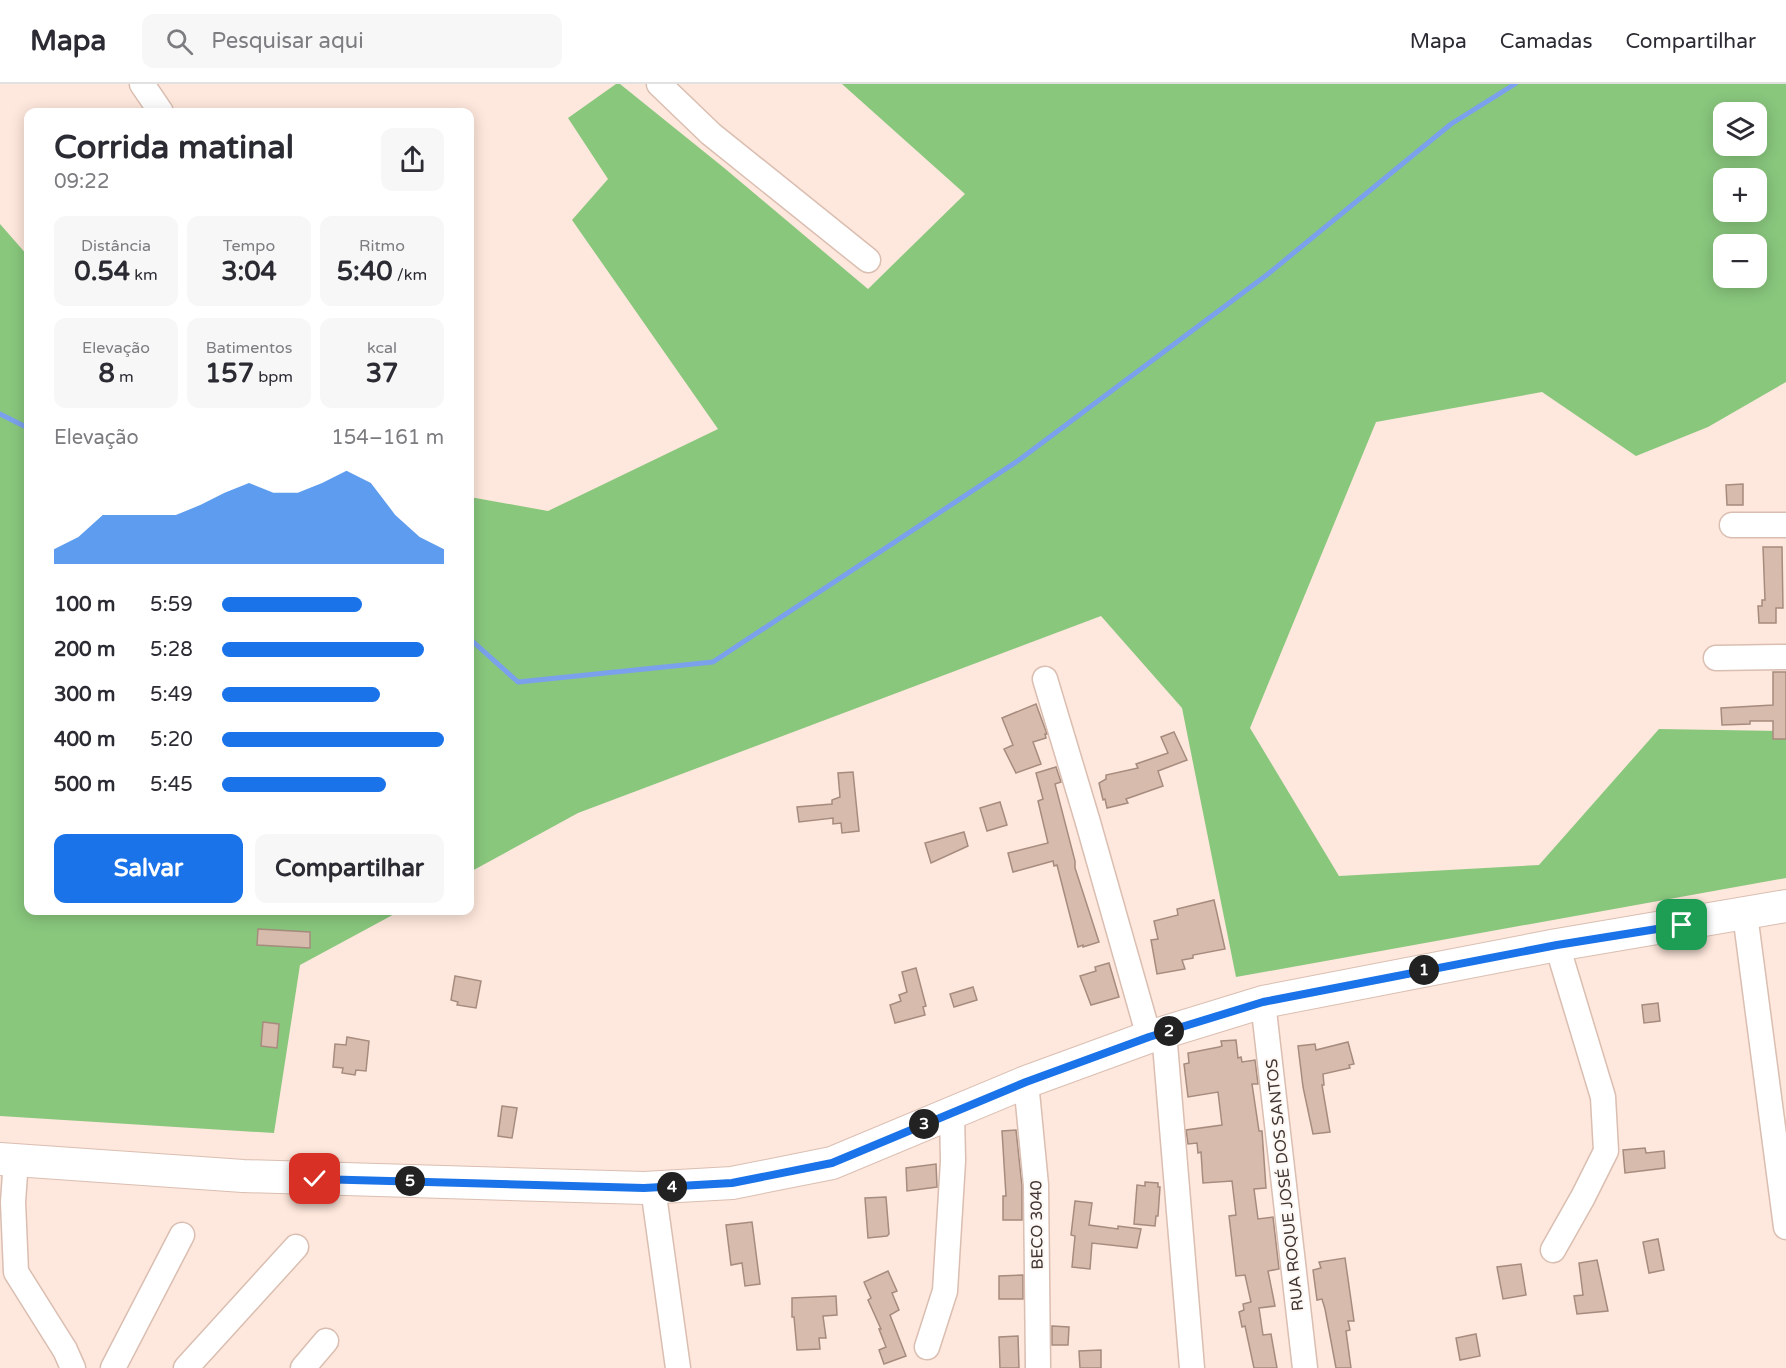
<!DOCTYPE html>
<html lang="pt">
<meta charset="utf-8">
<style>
:root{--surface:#fff;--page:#f7f7f7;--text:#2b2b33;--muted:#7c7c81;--line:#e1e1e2;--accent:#1a73e8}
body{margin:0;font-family:"Varela Round",sans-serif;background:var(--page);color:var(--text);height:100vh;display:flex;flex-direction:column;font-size:22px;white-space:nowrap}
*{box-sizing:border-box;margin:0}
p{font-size:20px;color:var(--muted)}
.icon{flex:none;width:33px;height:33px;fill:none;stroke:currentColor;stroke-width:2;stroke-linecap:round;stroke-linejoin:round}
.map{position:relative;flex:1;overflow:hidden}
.side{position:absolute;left:24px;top:24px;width:450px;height:807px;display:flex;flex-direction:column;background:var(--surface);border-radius:12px;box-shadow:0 3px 15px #0003}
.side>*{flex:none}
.buttons{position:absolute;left:1713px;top:18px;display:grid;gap:12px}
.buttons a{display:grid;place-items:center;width:54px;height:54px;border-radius:12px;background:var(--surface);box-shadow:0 3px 15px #0003;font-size:30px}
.pin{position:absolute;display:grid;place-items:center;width:51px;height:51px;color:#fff;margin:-26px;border-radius:12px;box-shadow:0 3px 9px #0006}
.km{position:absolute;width:30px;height:30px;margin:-15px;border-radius:50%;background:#222;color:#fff;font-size:16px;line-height:30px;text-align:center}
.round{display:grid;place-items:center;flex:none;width:63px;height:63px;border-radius:12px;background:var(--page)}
.head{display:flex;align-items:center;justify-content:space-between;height:102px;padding:0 30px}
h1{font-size:33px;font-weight:700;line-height:45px}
.stats{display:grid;grid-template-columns:repeat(3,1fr);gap:9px;height:102px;padding:6px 30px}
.stats div{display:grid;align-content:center;border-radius:12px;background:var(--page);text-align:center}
.stats b{font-size:26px;font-weight:700}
.stats small{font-size:16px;font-weight:400}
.stats p{font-size:16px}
.chart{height:168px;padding:12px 30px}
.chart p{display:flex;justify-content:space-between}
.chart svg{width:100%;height:108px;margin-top:6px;fill:var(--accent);opacity:.7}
.cta{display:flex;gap:12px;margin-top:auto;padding:12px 30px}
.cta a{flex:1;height:69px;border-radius:12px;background:var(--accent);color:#fff;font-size:24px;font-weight:700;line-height:69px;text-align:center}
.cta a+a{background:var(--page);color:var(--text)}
ul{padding:0 30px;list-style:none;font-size:20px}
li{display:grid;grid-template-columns:96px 72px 1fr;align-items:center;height:45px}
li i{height:15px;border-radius:8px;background:var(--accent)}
header{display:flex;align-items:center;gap:36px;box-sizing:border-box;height:84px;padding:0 30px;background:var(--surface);border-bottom:2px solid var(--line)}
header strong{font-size:28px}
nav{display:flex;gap:33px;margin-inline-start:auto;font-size:21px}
.search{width:420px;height:54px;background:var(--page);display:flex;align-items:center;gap:15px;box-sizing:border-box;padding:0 21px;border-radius:12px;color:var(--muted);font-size:22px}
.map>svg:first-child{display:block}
</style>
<header>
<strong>Mapa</strong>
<div class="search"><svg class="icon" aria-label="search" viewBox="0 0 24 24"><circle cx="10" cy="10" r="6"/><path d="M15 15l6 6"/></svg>Pesquisar aqui</div>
<nav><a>Mapa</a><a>Camadas</a><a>Compartilhar</a></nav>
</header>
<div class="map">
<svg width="1786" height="1284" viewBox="0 0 1786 1284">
<rect width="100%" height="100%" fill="#fee7dc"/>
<g fill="#89c77d" fill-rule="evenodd">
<path d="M616 0H620L723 83 868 205 965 110 842 0H1786V298L1708 343 1636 372 1542 308 1376 338 1250 644 1339 792 1539 781 1659 645 1786 647V794L1236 893 1182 624 1101 532 578 729 470 788V413L548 427 718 345 572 136 608 95 568 34ZM1724 28H1756V62H1724ZM1724 94H1756V128H1724ZM1724 160H1756V194H1724Z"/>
<path d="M0 140 28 172V826L400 827 300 881 274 1049 0 1032Z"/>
</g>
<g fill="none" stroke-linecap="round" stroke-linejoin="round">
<g stroke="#7ba1ed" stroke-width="5">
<path d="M0 330 28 344"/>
<path d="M470 555 518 598 713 578 1019 376 1268 190 1451 40 1515 0"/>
</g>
</g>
<g fill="#d7bbad" stroke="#a68c7e" stroke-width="1.5">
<path d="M1743 400V421H1727L1726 401Z"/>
<path d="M1763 463H1782L1783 524H1776V539H1759L1758 522H1762V516H1765Z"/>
<path d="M1773 588H1786V655H1773V637H1750V640L1722 641 1721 624 1773 621Z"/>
<path d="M1036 620 1047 650H1045L1046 654 1033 658 1041 680 1016 689 1004 665 1013 661 1002 634Z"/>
<path d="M1174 648 1187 676 1158 687 1163 702 1126 715 1128 719 1107 724 1105 715 1103 716 1099 699 1106 695V691L1138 684 1136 680 1168 669 1161 653Z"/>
<path d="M1056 683 1061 698 1055 700 1075 777V784L1099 858 1083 863V861L1078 863 1057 781 1054 782 1053 777 1013 788 1008 769 1048 759 1038 717 1043 715 1036 689Z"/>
<path d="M853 688 859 747 842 749 841 739 833 740V734L799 738 797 723 832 720V716L840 713 838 689Z"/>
<path d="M1000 718 1007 741 987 747 980 724Z"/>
<path d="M964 748 968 762 931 779 925 759Z"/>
<path d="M1214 816 1225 865 1193 871V874L1182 876 1185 885 1157 890 1151 856 1158 855 1154 837 1178 831 1177 825Z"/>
<path d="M258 845 310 848V864L257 861Z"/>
<path d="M1109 879 1119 913 1091 921 1080 892 1096 887 1095 883Z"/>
<path d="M916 884 926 922 923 923 925 931 895 939 890 921 901 917 899 911 907 908 902 888Z"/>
<path d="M455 892 481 897 476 924 457 921 458 918 451 916Z"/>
<path d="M973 903 977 916 954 923 950 910Z"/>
<path d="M1658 919 1660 937 1644 939 1642 921Z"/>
<path d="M263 938 279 940 277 964 261 962Z"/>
<path d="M347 953 369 957 366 987 356 986 355 991 342 989 343 984 333 983 335 960 346 961Z"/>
<path d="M1236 956 1238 974 1241 973 1242 978 1255 976 1258 1000H1252L1259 1047H1262L1266 1104 1254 1105 1258 1135 1273 1133 1279 1185 1268 1187 1275 1222 1259 1224 1263 1251 1271 1250 1277 1284H1254L1245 1242 1242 1243 1239 1228 1244 1226 1243 1220 1251 1218 1245 1191 1236 1192 1229 1132 1236 1131 1232 1097 1203 1099 1201 1068 1198 1069 1197 1059 1188 1060 1186 1046 1222 1041 1218 1008 1188 1013 1184 980 1189 979 1188 969 1219 963 1222 962 1221 957Z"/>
<path d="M1348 958 1354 980 1349 981 1350 984 1323 990 1324 1001H1322L1330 1048 1313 1050 1303 1003 1298 962 1315 960 1316 966Z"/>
<path d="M502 1022 517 1024 512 1054 498 1052Z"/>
<path d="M1016 1046 1022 1102V1136H1003V1112H1006L1002 1047Z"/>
<path d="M1645 1064 1646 1069 1664 1067 1665 1084 1625 1089 1623 1066Z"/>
<path d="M936 1080 937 1103 907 1107 906 1084Z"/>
<path d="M1145 1098 1158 1099V1103H1160L1158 1132H1156L1155 1142 1134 1140 1137 1101 1145 1102Z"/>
<path d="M886 1113 889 1150 887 1152 868 1154 865 1114Z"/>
<path d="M1075 1117 1092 1119 1089 1141 1118 1145V1142L1141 1145 1137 1164 1092 1159 1090 1185 1072 1183 1075 1152 1071 1151Z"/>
<path d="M752 1138 760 1200 745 1202 742 1179 731 1181 726 1141Z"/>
<path d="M1658 1155 1664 1186 1649 1189 1643 1158Z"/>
<path d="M1345 1174 1354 1237H1348L1350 1246 1346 1247 1351 1284H1336L1325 1225 1322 1215 1317 1216 1313 1186 1321 1184 1319 1178Z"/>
<path d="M1597 1176 1608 1227 1577 1230 1574 1212 1583 1211 1579 1179Z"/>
<path d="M1521 1180 1526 1211 1503 1215 1497 1183Z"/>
<path d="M888 1187 897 1207 892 1209 899 1226 890 1231 906 1272 884 1280 879 1266 886 1263 879 1245H881L868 1216 871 1214 864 1198Z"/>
<path d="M1023 1191V1215H999V1192Z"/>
<path d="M836 1212 837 1231 823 1232 826 1254H819L820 1265 797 1266 794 1233H792V1214Z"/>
<path d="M1052 1242 1069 1243 1068 1261H1052Z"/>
<path d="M1476 1250 1480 1272 1460 1276 1456 1254Z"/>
<path d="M1018 1252 1019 1284H1000L999 1253Z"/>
<path d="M1101 1266V1284H1080L1079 1267Z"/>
</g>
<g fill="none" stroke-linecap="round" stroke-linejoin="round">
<g stroke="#dabeb1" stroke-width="27">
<g id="minor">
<path d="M142 0 161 28"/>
<path d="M659 0 711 50 868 176"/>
<path d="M1732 441H1786"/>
<path d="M1716 574 1786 573"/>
<path d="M1045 595 1087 735 1149 953"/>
<path d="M1745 830 1786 1143"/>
<path d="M1263 918 1305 1284"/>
<path d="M1164 948 1192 1284"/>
<path d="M1026 998 1036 1101 1038 1284"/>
<path d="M16 1076 13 1118 16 1188 65 1266 73 1284"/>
<path d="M653 1104 678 1284"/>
<path d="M1553 1166 1583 1113 1606 1067 1603 1013 1557 861"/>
<path d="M927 1263 945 1207 953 1077 952 1029"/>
<path d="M113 1284 182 1151"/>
<path d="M186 1284 296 1163"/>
<path d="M303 1284 326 1257"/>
</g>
</g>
<g stroke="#dabeb1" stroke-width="34">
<path id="major" d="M0 1075 243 1092 644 1104 732 1099 832 1079 1026 998 1149 953 1263 918 1557 861 1786 822"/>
</g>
<use href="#minor" stroke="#fff" stroke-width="24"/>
<use href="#major" stroke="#fff" stroke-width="32"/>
</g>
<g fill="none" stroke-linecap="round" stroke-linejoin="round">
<g stroke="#fff" stroke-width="12">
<path id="route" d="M315 1095 644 1104 732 1099 832 1079 1026 998 1149 953 1263 918 1557 861 1682 841"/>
</g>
<use href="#route" stroke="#1a73e8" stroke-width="8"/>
</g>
<g text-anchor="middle" stroke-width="4.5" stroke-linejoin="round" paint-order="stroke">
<g font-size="16" fill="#413631" stroke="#fef8f5">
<text transform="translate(1284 1101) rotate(-96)" y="6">RUA ROQUE JOSÉ DOS SANTOS</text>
<text transform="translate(1036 1141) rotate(-91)" y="6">BECO 3040</text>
</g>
</g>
</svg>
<div class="buttons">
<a><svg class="icon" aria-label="layers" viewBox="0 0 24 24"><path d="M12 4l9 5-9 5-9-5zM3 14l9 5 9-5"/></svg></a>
<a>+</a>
<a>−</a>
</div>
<div class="pin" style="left:1682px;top:841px;background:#1e9e55"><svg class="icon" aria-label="arrive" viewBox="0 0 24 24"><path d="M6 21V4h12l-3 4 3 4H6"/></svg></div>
<div class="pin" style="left:315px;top:1095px;background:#d93025"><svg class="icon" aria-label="check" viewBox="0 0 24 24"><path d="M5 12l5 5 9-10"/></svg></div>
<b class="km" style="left:1424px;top:886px">1</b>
<b class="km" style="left:1169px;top:947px">2</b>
<b class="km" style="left:924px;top:1040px">3</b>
<b class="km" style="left:672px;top:1103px">4</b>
<b class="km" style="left:410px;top:1097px">5</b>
<section class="side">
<div class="head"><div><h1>Corrida matinal</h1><p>09:22</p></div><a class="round"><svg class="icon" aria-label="share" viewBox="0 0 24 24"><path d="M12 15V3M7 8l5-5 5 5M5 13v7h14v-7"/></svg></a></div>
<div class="stats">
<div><p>Distância</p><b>0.54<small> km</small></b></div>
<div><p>Tempo</p><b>3:04</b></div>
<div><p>Ritmo</p><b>5:40<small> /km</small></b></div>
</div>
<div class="stats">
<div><p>Elevação</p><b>8<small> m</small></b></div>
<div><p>Batimentos</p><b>157<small> bpm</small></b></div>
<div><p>kcal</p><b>37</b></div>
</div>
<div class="chart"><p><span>Elevação</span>154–161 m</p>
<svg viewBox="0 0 160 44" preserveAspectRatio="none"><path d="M0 44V38L10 33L20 24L30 24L40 24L50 24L60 20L70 15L80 11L90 15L100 15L110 11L120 6L130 11L140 24L150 33L160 38V44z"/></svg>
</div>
<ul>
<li><b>100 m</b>5:59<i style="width:63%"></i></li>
<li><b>200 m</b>5:28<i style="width:91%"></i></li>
<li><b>300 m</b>5:49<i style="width:71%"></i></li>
<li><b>400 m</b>5:20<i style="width:100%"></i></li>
<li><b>500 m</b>5:45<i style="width:74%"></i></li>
</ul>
<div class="cta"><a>Salvar</a><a>Compartilhar</a></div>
</section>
</div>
